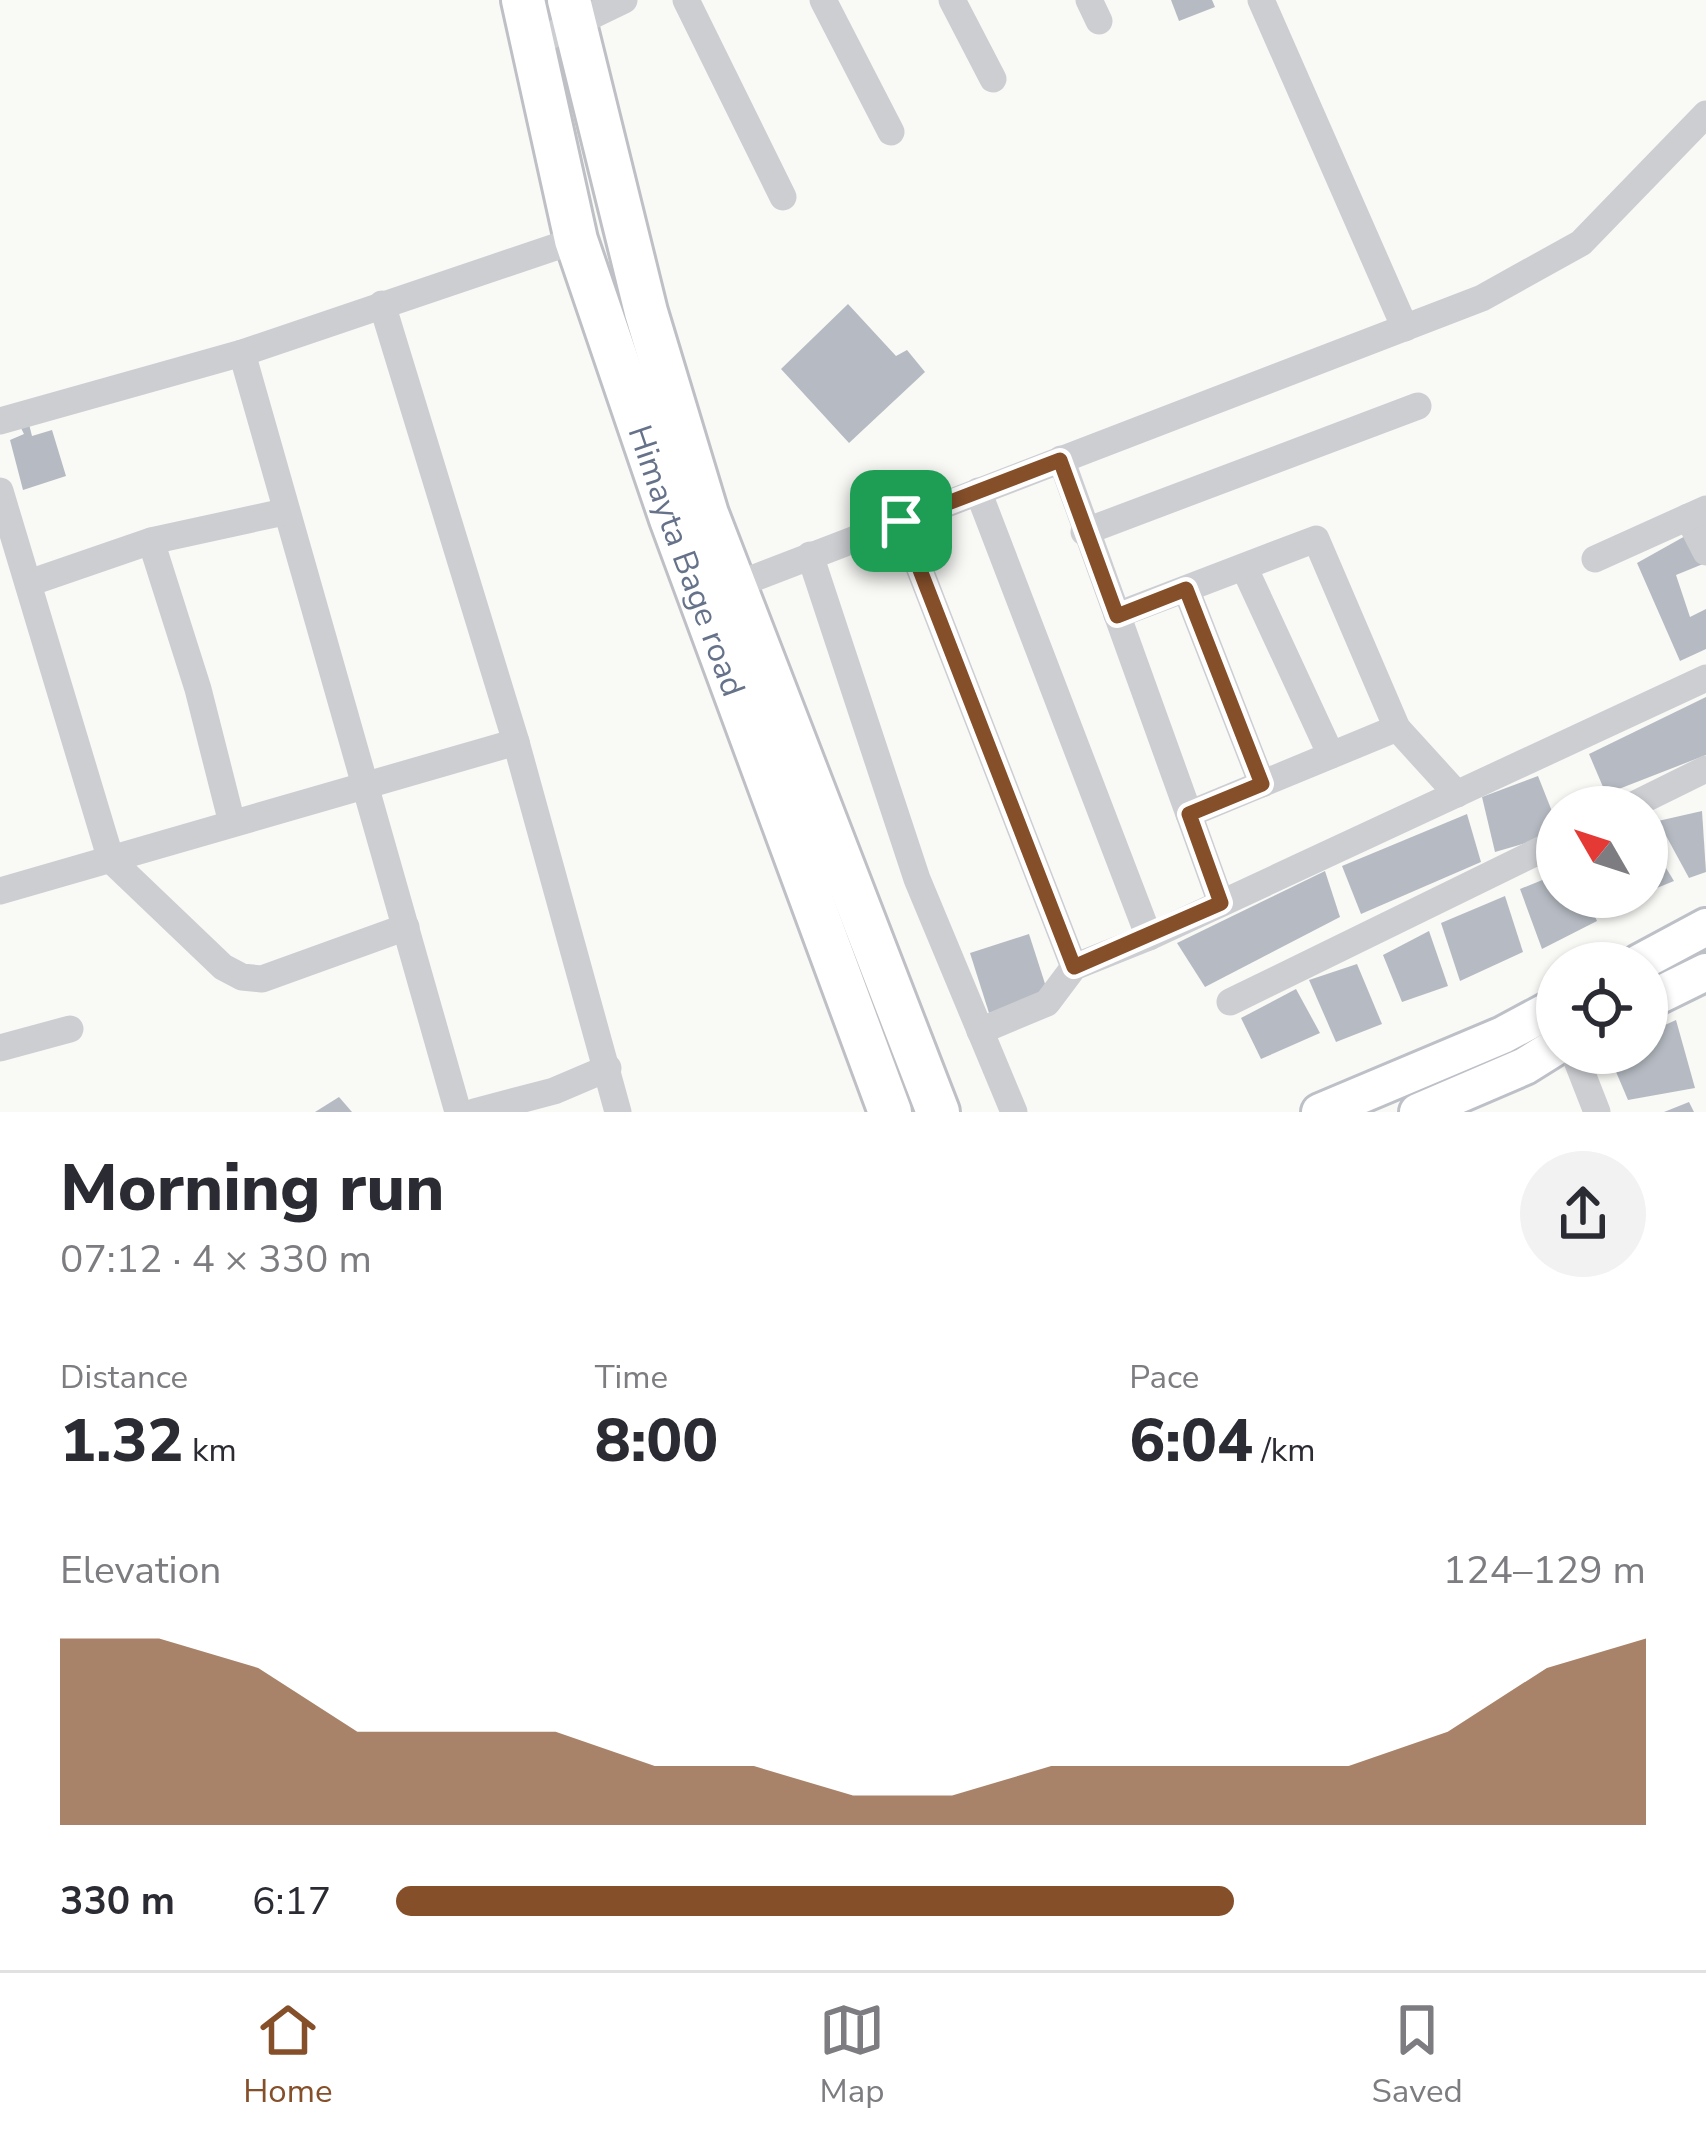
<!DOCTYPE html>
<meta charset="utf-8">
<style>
:root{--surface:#fff;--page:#f2f2f3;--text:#2b2b33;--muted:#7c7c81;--line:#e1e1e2;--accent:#854f2a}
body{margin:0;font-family:"Nunito Sans",sans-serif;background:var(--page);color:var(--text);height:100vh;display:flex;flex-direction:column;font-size:45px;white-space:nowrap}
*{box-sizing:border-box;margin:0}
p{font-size:39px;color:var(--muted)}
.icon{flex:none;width:66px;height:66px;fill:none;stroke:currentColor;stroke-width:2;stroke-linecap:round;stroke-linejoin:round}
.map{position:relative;height:1112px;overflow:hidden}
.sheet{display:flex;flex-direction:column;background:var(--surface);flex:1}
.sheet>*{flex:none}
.needle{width:78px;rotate:309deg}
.buttons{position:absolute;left:1536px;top:786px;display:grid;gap:24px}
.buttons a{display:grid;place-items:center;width:132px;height:132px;border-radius:50%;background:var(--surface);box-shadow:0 3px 9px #0004;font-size:60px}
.pin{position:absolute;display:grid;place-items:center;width:102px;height:102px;color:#fff;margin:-51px;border-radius:24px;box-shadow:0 6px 18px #0006}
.round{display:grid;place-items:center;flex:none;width:126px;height:126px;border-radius:63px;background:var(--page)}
.head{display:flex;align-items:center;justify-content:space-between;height:204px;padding:0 60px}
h1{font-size:66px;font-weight:800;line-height:90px}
.figures{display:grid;grid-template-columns:repeat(3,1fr);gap:18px;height:204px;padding:12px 60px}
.figures div{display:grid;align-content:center}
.figures b{font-size:60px;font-weight:800}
.figures small{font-size:33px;font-weight:400}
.figures p{font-size:33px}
.chart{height:336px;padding:24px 60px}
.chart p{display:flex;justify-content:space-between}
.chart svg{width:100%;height:216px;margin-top:12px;fill:var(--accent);opacity:.7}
ul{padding:0 60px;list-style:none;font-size:39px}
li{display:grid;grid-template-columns:192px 144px 1fr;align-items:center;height:90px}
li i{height:30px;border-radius:15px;background:var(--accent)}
.tab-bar{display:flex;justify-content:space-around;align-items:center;height:168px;border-top:3px solid var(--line);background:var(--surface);font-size:33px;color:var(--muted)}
.tab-bar a{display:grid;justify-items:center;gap:6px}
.tab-bar .selected{color:var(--accent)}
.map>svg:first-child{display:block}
</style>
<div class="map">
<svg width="1706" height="1112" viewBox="0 0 1706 1112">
<rect width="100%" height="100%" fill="#f9f9f6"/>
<g fill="#b6bbc3">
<path d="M1171 0H1212L1215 7 1179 21Z"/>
<path d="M848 304 896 356 907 350 925 372 849 443 781 369Z"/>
<path d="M19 424H29L32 436 52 430 66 476 23 490 10 440 24 434Z"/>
<path d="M1687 535 1703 564 1676 575 1690 617 1706 609V649L1680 661 1637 563Z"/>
<path d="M1706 697V755L1606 794 1589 754Z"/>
<path d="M1538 776 1557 824V834L1495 852 1482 797Z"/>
<path d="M1702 811 1706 872 1689 878 1658 821Z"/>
<path d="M1467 814 1481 862 1361 914 1342 866Z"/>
<path d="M1647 837 1674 881 1647 892Z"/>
<path d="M1325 871 1340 917 1205 987 1177 943Z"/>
<path d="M1557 874V897H1586L1597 921 1542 949 1520 889Z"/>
<path d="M1505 896 1523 952 1460 981 1441 923Z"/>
<path d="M1607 897H1637L1612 908Z"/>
<path d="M1429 931 1448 986 1402 1002 1383 955Z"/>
<path d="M1029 934 1048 993 989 1013 970 953Z"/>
<path d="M1357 964 1382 1024 1336 1042 1309 980Z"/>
<path d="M1296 989 1320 1033 1261 1059 1241 1018Z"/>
<path d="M1676 1020 1695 1088 1628 1100 1608 1053H1647V1033Z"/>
<path d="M339 1097 352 1112H315Z"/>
<path d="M1689 1102 1694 1112H1664Z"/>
</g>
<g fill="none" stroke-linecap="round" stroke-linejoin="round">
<g stroke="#bdc0c7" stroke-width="42">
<g id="secondary">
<path d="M1639 963 1706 927"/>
<path d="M1647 1001 1706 972"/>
<path d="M1320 1112 1503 1035 1557 1006"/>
<path d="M1418 1112 1525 1066 1557 1046"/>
</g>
</g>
<g stroke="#bec0c5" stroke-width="48">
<g id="primary">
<path id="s1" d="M523 0 576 240 671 519 890 1112"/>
<path d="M569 0 646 312 707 514 938 1112"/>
</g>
</g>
<g stroke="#ccced2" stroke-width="27">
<path d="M686 0 783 197"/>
<path d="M823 0 891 132"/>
<path d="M952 0 993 79"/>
<path d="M1089 0 1099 21"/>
<path d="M1261 0 1405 328"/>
<path d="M533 44 624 0"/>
<path d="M382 304 516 742 618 1112"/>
<path d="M242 353 458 1112"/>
<path d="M0 421 242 353 576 240"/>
<path d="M1061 459 1221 903"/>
<path d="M0 491 111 860 223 967 242 977 262 979 406 927"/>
<path d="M978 491 1149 937"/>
<path d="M1688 517 1706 552"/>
<path d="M901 521 1074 967"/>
<path d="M1084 532 1418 406"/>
<path d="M151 541 198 689 232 823"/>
<path d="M810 555 917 879 1014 1112"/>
<path d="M1595 559 1706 509"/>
<path d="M1244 567 1331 755"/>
<path d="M29 583 151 541 284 512"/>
<path d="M1186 589 1262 784"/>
<path d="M723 590 1482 298 1581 243 1706 114"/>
<path d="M1117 615 1316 539 1397 728 1457 794"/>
<path d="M1629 807 1706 769"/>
<path d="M1189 814 1397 728"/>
<path d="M0 891 516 742"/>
<path d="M1230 1002 1557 842"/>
<path d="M980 1031 1047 1003 1074 967 1149 937 1706 678"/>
<path d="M0 1048 70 1029"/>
<path d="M1574 1053 1597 1112"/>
<path d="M474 1112 554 1091 608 1068"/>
</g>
<use href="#secondary" stroke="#fff" stroke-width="36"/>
<use href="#primary" stroke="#fff" stroke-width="42"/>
</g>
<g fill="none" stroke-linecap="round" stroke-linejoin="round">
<g stroke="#fff" stroke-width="24">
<path id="route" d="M1060 460 1117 616 1186 589 1262 784 1189 814 1221 903 1074 967 901 521Z"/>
</g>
<use href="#route" stroke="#854f2a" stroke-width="15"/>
</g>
<g text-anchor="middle" stroke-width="12" stroke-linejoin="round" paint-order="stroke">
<g font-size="33" fill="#66728a" stroke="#fff">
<text dy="12" stroke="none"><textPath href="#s1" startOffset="585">Himayta Bage road</textPath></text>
</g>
</g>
</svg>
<div class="buttons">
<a><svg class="needle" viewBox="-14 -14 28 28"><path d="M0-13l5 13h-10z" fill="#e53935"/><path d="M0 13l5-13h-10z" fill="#7c7c81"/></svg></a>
<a><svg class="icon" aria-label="locate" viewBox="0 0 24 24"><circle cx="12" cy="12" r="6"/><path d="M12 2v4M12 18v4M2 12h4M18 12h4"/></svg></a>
</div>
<div class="pin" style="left:901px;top:521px;background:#1e9e55"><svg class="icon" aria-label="arrive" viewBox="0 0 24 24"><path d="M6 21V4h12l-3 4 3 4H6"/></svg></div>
</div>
<section class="sheet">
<div class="head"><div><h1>Morning run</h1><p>07:12 · 4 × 330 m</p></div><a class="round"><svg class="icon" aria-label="share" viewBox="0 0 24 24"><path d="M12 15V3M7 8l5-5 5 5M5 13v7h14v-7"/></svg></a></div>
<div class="figures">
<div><p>Distance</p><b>1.32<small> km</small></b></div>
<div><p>Time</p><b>8:00</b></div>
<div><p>Pace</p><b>6:04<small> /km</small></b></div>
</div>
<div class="chart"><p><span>Elevation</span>124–129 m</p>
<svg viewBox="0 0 160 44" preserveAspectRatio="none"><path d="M0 44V6L10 6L20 12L30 25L40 25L50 25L60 32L70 32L80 38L90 38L100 32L110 32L120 32L130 32L140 25L150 12L160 6V44z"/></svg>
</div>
<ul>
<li><b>330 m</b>6:17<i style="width:67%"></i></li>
</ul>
</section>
<nav class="tab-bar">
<a class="selected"><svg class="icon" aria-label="home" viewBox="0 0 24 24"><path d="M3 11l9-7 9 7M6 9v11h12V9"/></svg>Home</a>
<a><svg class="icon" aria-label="map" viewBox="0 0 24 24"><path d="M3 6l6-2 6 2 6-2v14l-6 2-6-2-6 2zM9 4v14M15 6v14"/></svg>Map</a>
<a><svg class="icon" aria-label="saved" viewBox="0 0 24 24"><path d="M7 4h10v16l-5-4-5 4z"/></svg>Saved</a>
</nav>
